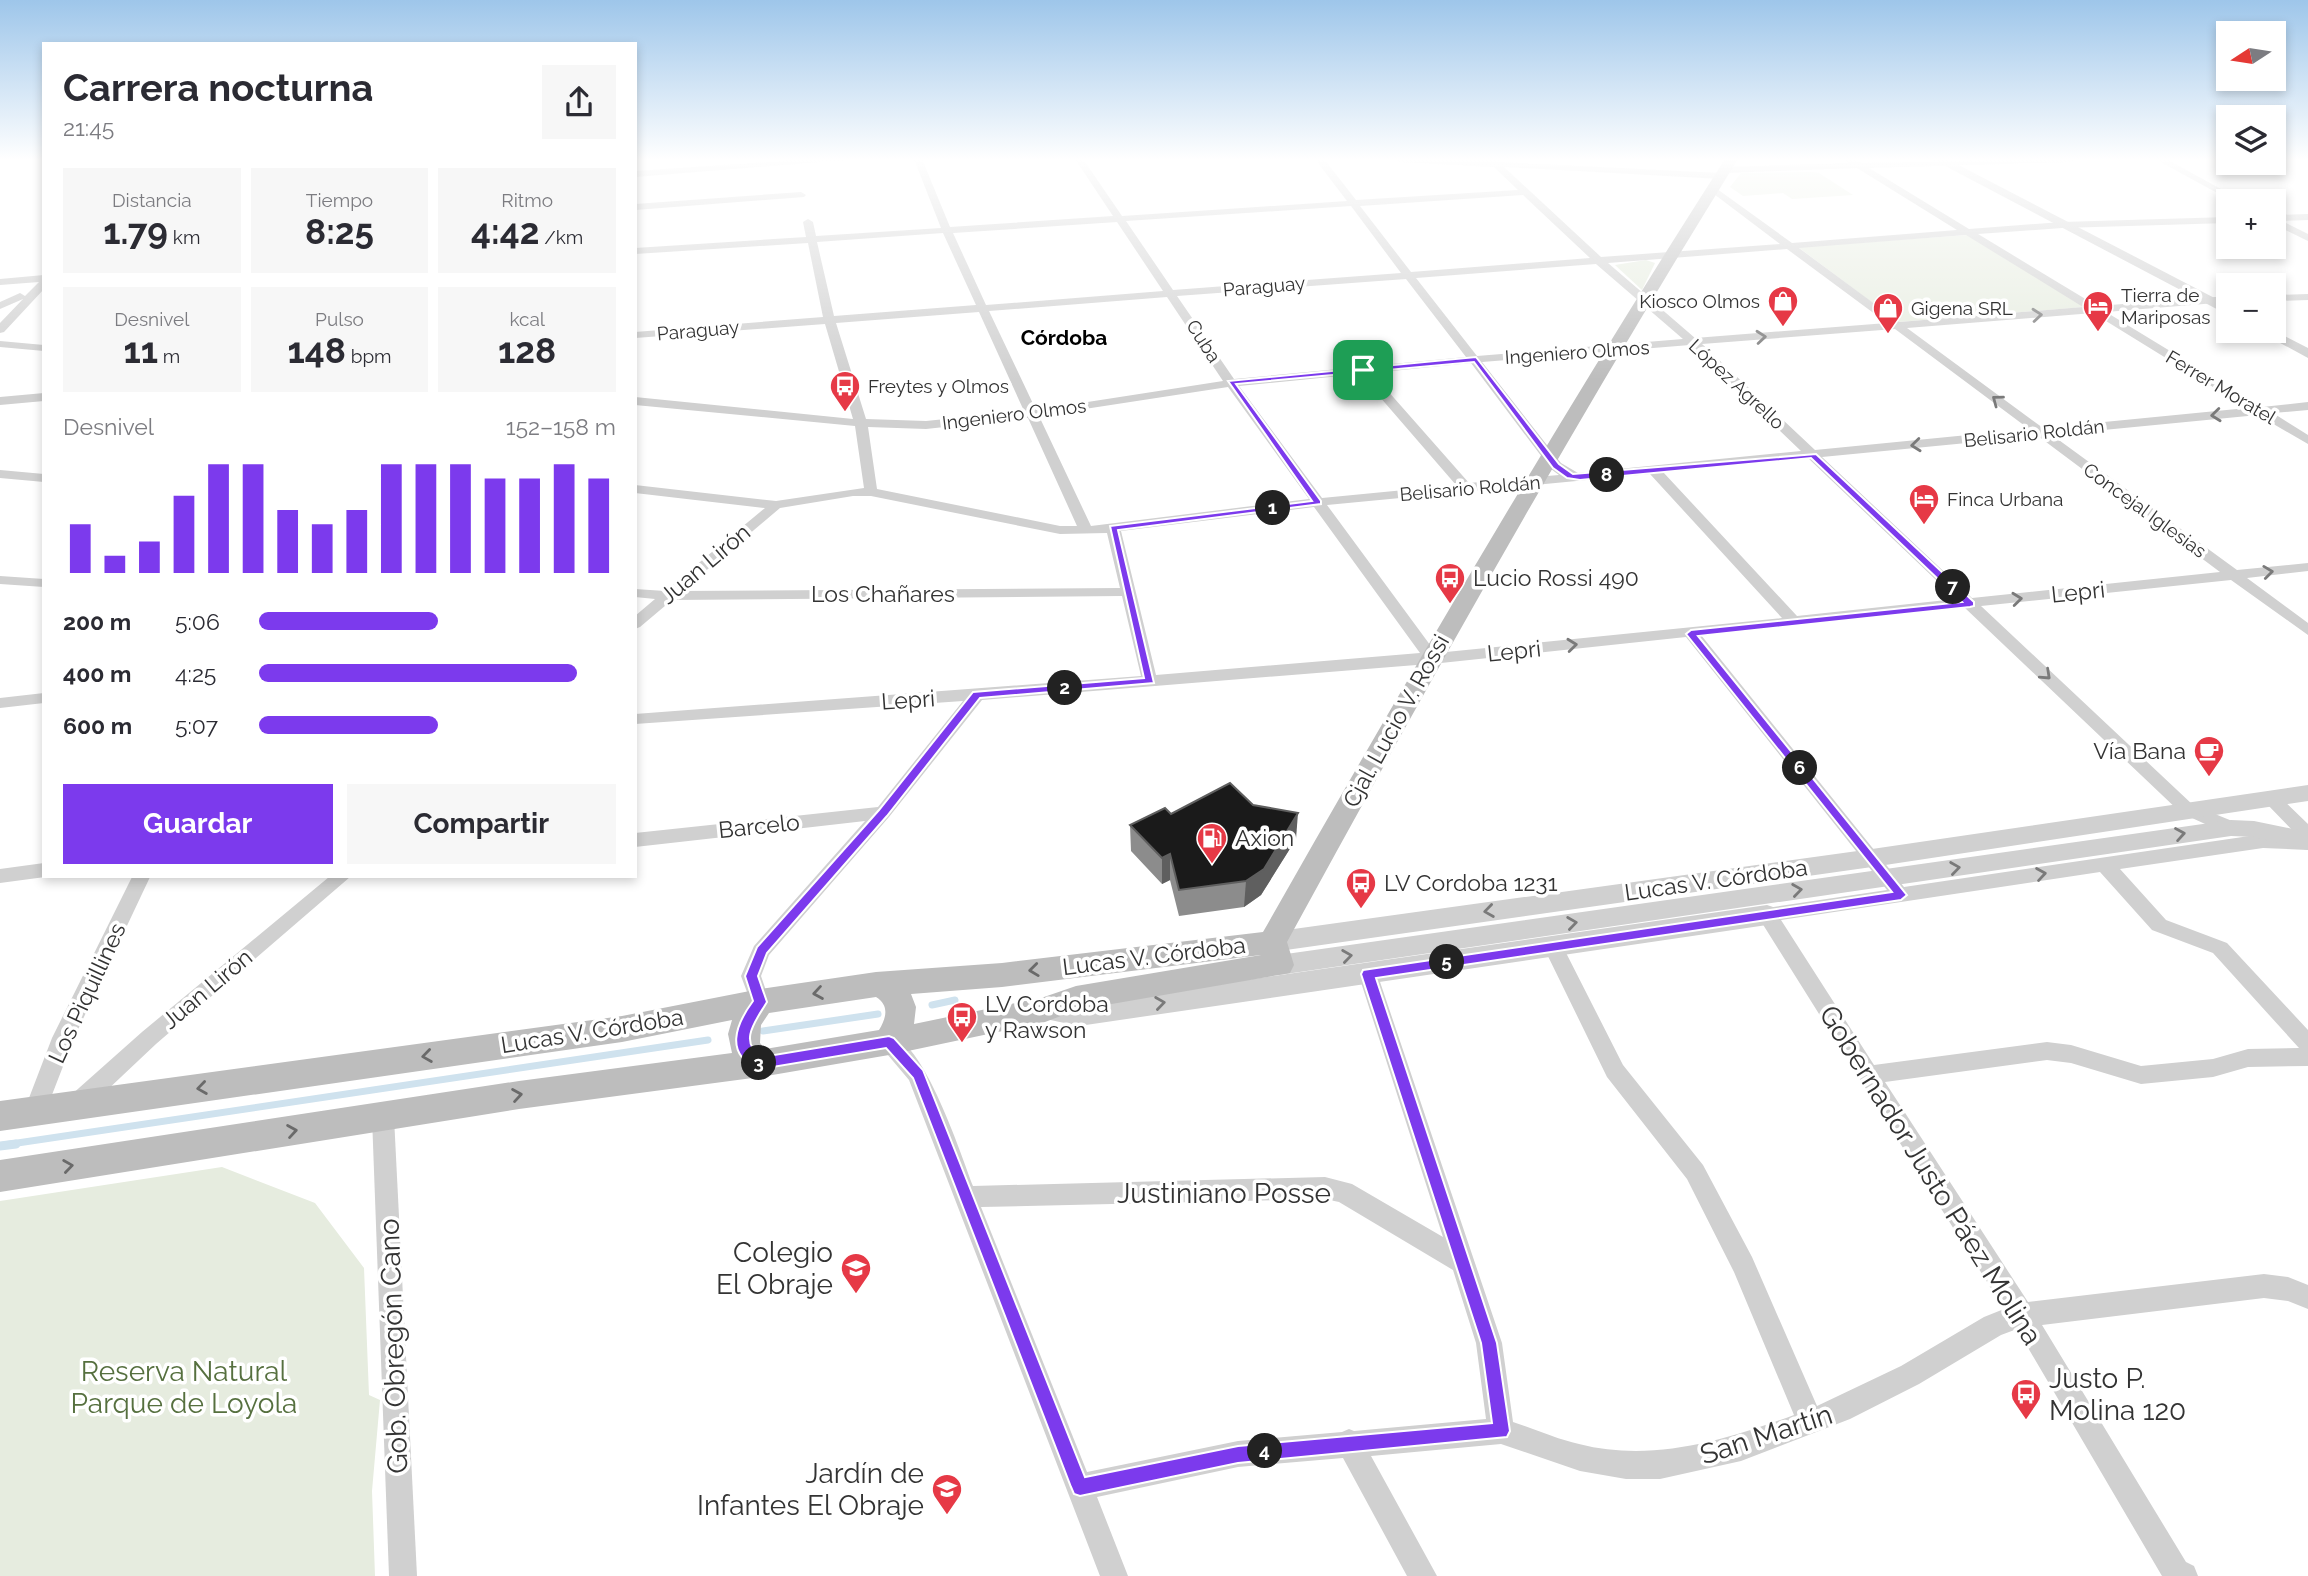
<!DOCTYPE html>
<html lang="es">
<meta charset="utf-8">
<style>
:root{--surface:#fff;--page:#f7f7f7;--text:#2b2b33;--muted:#7c7c81;--accent:#7c3aed}
body{margin:0;font-family:Raleway,sans-serif;background:var(--page);color:var(--text);height:100vh;display:flex;flex-direction:column;font-size:26px;white-space:nowrap}
*{box-sizing:border-box;margin:0}
p{font-size:23px;color:var(--muted)}
.icon{flex:none;width:38px;height:38px;fill:none;stroke:currentColor;stroke-width:2;stroke-linecap:round;stroke-linejoin:round}
.map{position:relative;flex:1;overflow:hidden}
.panel{position:absolute;left:42px;top:42px;width:595px;height:836px;display:flex;flex-direction:column;background:var(--surface);border-radius:0px;box-shadow:0 4px 10px #0003}
.panel>*{flex:none}
.needle{width:46px;rotate:258deg}
.buttons{position:absolute;left:2216px;top:21px;display:grid;gap:14px}
.buttons a{display:grid;place-items:center;width:70px;height:70px;border-radius:0px;background:var(--surface);box-shadow:0 4px 10px #0003;font-size:35px}
.pin{position:absolute;display:grid;place-items:center;width:60px;height:60px;color:#fff;margin:-30px;border-radius:14px;box-shadow:0 4px 10px #0006}
.km{position:absolute;width:35px;height:35px;margin:-18px;border-radius:50%;background:#222;color:#fff;font-size:19px;line-height:35px;text-align:center}
.round{display:grid;place-items:center;flex:none;width:74px;height:74px;border-radius:0px;background:var(--page)}
.overview{display:flex;align-items:center;justify-content:space-between;height:119px;padding:0 21px}
h1{font-size:38px;font-weight:700;line-height:52px}
.stats{display:grid;grid-template-columns:repeat(3,1fr);gap:10px;height:119px;padding:7px 21px}
.stats div{display:grid;align-content:center;border-radius:0px;background:var(--page);text-align:center}
.stats b{font-size:35px;font-weight:700}
.stats small{font-size:19px;font-weight:400}
.stats p{font-size:19px}
.chart{height:196px;padding:14px 21px}
.chart p{display:flex;justify-content:space-between}
.chart svg{width:100%;height:126px;margin-top:7px;stroke:var(--accent);stroke-width:6}
.button{display:flex;gap:14px;margin-top:auto;padding:14px 21px}
.button a{flex:1;height:80px;border-radius:0px;background:var(--accent);color:#fff;font-size:28px;font-weight:700;line-height:80px;text-align:center}
.button a+a{background:var(--page);color:var(--text)}
ul{padding:0 21px;list-style:none;font-size:23px}
li{display:grid;grid-template-columns:112px 84px 1fr;align-items:center;height:52px}
li i{height:18px;border-radius:9px;background:var(--accent)}
.map>svg:first-child{display:block}
</style>
<div class="map">
<svg width="2308" height="1576" viewBox="0 0 2308 1576">
<rect width="100%" height="100%" fill="#fff"/>
<g fill="#e6ecdf">
<path d="M1812 172 1819 173 1853 195 1792 199 1783 193 1743 196 1730 187 1741 173Z"/>
<path d="M1968 235 2084 307 1898 322 1798 247Z"/>
<path d="M1646 260 1655 263 1642 290 1615 265Z"/>
<path d="M222 1167 315 1203 364 1268 369 1395 380 1400 372 1491 375 1576H0V1201Z"/>
</g>
<g fill="none" stroke-linecap="round" stroke-linejoin="round">
<g stroke="#cfe2ee" stroke-width="7">
<path d="M932 1005 955 1000"/>
<path d="M763 1031 878 1014"/>
<path d="M4 1145 708 1040"/>
</g>
<path stroke="#cfe2ee" stroke-width="9" d="M0 1146 16 1144"/>
<g fill="#d0d0d0" fill-rule="evenodd">
<path d="M812 159H856L635 177V171Z"/>
<path d="M914 159H922L950 227 1113 216 1075 159H1083L1122 216 1347 201 1315 159H1324L1356 200 1518 190 1494 167 1399 162 1395 159H1498L1499 162 1721 173 1725 176 1721 179 1504 167 1601 257 1780 244 1710 191 1708 189 1713 186 1792 243 1957 230 1857 168 1725 173 1721 170 1725 167 1849 163 1844 159H1854L1861 163 2074 159 2070 162 1869 168 1969 229 2062 222 2228 217V223L2062 228 1978 234 2097 306 2228 296V302L2106 312 2262 407 2308 402V410L2273 413 2308 435V444L2258 415 2052 435 2237 570 2308 563V571L2247 578 2308 623V635L2231 580 1981 606 2193 805 2237 823 2240 828 2237 833H2225L2181 813 1965 608 1701 635 1904 887 2263 834 2298 836 2265 802 2262 798 2265 794H2277L2308 824V850L2263 848 2120 869 2166 920 2227 943 2308 1030V1066L2248 1067 2213 1077 2141 1084 2071 1063 2047 1060 1885 1082 2028 1302 2264 1274 2288 1277 2308 1285V1309L2288 1301 2264 1298 2042 1325 2186 1562 2194 1566 2198 1576H2162L2017 1329 2001 1335 1919 1384 1850 1419 1741 1461 1660 1479H1626L1580 1471 1501 1444 1371 1456 1437 1576H1407L1343 1458 1238 1467 1097 1497 1128 1576H1100L909 1080 882 1048 878 1042 882 1036C919 1023 962 1158 973 1186L1325 1177 1352 1184 1443 1237 1358 973 1361 967 1368 965 1375 967 1502 1343 1513 1422C1535 1429 1557 1439 1579 1444 1652 1463 1726 1440 1794 1415L1734 1272 1687 1179 1607 1077 1543 946 1546 941 1553 938 1560 941 1623 1065 1703 1165 1752 1257 1817 1406 1901 1366 1984 1317 2004 1309 1757 915 1760 910 1767 908 1887 890 1686 637 1441 663 982 700 889 817 769 955 761 976 770 1002 767 1008 760 1010 753 1008 741 976 754 946 865 821 635 847V833L878 807 963 701 635 724V714L1141 676 1122 596 672 600 640 627 635 629V616L655 599 635 597V589L665 591 765 508 635 493V485L776 501 864 488 855 426 635 405V397L853 419 825 324 635 338V332L823 317 808 243 635 254V248L806 237 803 222 808 219 813 222 816 236 941 228ZM1523 195 1590 258 1411 272 1360 206ZM1351 206 1401 273 1173 290 1126 221ZM1117 222 1163 291 986 305 953 233ZM943 233 976 305 834 316 817 242ZM1966 235 2083 307 1899 322 1799 248ZM1787 249 1887 323 1695 338 1608 263ZM1596 264 1683 339 1477 356 1416 278ZM1406 279 1466 357 1234 379 1177 296ZM1167 297 1223 381 1036 410 989 311ZM979 312 1024 411 926 421 866 419 836 323ZM2093 313 2247 408 2043 428 1907 328ZM1895 329 2029 429 1815 450 1702 344ZM1690 345 1801 451 1578 473 1561 463 1482 362ZM1471 363 1551 469 1559 475 1469 483 1372 373ZM1360 374 1456 485 1322 498 1239 386ZM1228 387 1309 499 1091 526 1039 416ZM1028 418 1077 526H1060L877 489 868 427 926 429ZM2038 436 2220 572 1972 598 1822 457ZM1808 458 1956 599 1797 616 1663 472ZM1650 474 1782 618 1436 653 1327 505ZM853 496H871L1060 534 1107 533 1120 588 682 591 780 508ZM1314 507 1420 653 1156 675 1121 531ZM2100 872 2152 930 2213 953 2299 1048 2248 1049 2213 1059 2141 1066 2071 1045 2047 1042 1874 1065 1781 920ZM1325 1199 1339 1202 1453 1270 1476 1343 1486 1419 1354 1431 1349 1429 1342 1432 1238 1441 1087 1472 981 1207Z"/>
<path d="M2155 159H2166L2243 201H2232Z"/>
<path d="M801 192 806 195 804 197 635 210V204Z"/>
<path d="M2308 214V220L2282 221 2308 234V241L2273 224V215Z"/>
<path d="M44 275V289L4 332 0 333V323L23 299 0 309V302L20 293 25 296 39 282 0 285V279Z"/>
<path d="M2308 294V300L2273 301V295Z"/>
<path d="M0 341 44 345V351L0 347Z"/>
<path d="M44 393V401L0 405V397Z"/>
<path d="M0 470 44 474V482L0 478Z"/>
<path d="M0 576 44 579V587L0 584Z"/>
<path d="M44 693V703L0 708V698Z"/>
<path d="M44 863 45 877 0 883V869Z"/>
<path d="M132 877H150L74 1038 43 1118 35 1121 27 1118 24 1111 52 1038Z"/>
<path d="M329 877H350L156 1044 86 1110 78 1113 70 1110 67 1103 70 1096 142 1032Z"/>
<path d="M383 1107 391 1110 394 1117 417 1576H389L372 1117 375 1110Z"/>
</g>
<g fill="#d0d0d0" fill-rule="evenodd">
<path d="M1932 159H1947L2228 305V315Z"/>
<path d="M2273 330 2308 348V358L2258 331Z"/>
<path d="M2308 785V801L1872 867 1272 952 1263 949 1259 942 1263 935 1272 932 1872 849Z"/>
<path d="M2231 820 2254 821 2308 832V850L2254 837 2231 836 1279 975 1270 972 1266 965 1270 958 1279 955Z"/>
<path d="M1767 905 1776 908 1780 915 1776 922 1767 925 1079 1026 1036 1017 1032 1009 1036 1001 1045 998 1079 1004Z"/>
</g>
<path fill="#bdbdbd" fill-rule="evenodd" d="M1725 159H1738C1579 415 1431 678 1287 942L1294 965 1290 973 1077 1010 1045 1022 889 1055 760 1077 519 1109 0 1192V1160L519 1081 732 1053 728 1034 732 1020 622 1042 0 1131V1101L622 1016 760 989 876 972 1002 963 1263 932C1411 671 1563 412 1725 159ZM1261 955 1076 986 1044 997 914 1024 916 1007 911 994 1002 987ZM876 997C889 1005 887 1017 879 1030L765 1049 760 1043 761 1025 769 1013Z"/>
</g>
<path fill="#8c8c8c" d="M1253 805 1296 839 1261 895 1244 907 1179 916 1170 880 1162 884 1131 851 1130 825 1171 814Z"/>
<g fill="#5f5f5f">
<path d="M1298 813 1296 839 1261 895 1244 907 1246 881Z"/>
<path d="M1170 854V880L1162 884V858Z"/>
</g>
<path fill="#1a1a1a" stroke="#5f5f5f" stroke-width="2" d="M1230 783 1253 805 1298 813 1264 869 1246 881 1179 890 1170 854 1162 858 1130 825 1165 808 1171 814Z"/>
<defs><path id="oneway-chevron" d="M-2-3.5L2.5 0L-2 3.5" fill="none" stroke-width="1.6" stroke-linecap="round" stroke-linejoin="round" transform="scale(1.75)"/></defs>
<g stroke="#7a7a7a">
<use href="#oneway-chevron" transform="translate(2037 315) rotate(-5)"/>
<use href="#oneway-chevron" transform="translate(1761 337) rotate(-5)"/>
<use href="#oneway-chevron" transform="translate(1997 400) rotate(-143)"/>
<use href="#oneway-chevron" transform="translate(2216 415) rotate(174)"/>
<use href="#oneway-chevron" transform="translate(1916 445) rotate(174)"/>
<use href="#oneway-chevron" transform="translate(2268 572) rotate(-7)"/>
<use href="#oneway-chevron" transform="translate(2017 599) rotate(-6)"/>
<use href="#oneway-chevron" transform="translate(1572 645) rotate(-6)"/>
<use href="#oneway-chevron" transform="translate(2046 675) rotate(43)"/>
<use href="#oneway-chevron" transform="translate(2180 834) rotate(-10)"/>
<use href="#oneway-chevron" transform="translate(1955 868) rotate(-8)"/>
<use href="#oneway-chevron" transform="translate(2041 874) rotate(-9)"/>
<use href="#oneway-chevron" transform="translate(1797 890) rotate(-8)"/>
<use href="#oneway-chevron" transform="translate(1489 911) rotate(172)"/>
<use href="#oneway-chevron" transform="translate(1572 923) rotate(-8)"/>
<use href="#oneway-chevron" transform="translate(1347 956) rotate(-8)"/>
<use href="#oneway-chevron" transform="translate(1160 1003) rotate(-8)"/>
</g>
<g stroke="#6a6a6a">
<use href="#oneway-chevron" transform="translate(1034 970) rotate(173)"/>
<use href="#oneway-chevron" transform="translate(818 993) rotate(171)"/>
<use href="#oneway-chevron" transform="translate(427 1056) rotate(172)"/>
<use href="#oneway-chevron" transform="translate(202 1088) rotate(172)"/>
<use href="#oneway-chevron" transform="translate(517 1095) rotate(-9)"/>
<use href="#oneway-chevron" transform="translate(292 1131) rotate(-9)"/>
<use href="#oneway-chevron" transform="translate(68 1166) rotate(-8)"/>
</g>
<linearGradient id="sky" x2="0" y2="1"><stop stop-color="#9ec6ea"/><stop offset="0.42" stop-color="#fff"/><stop offset="1" stop-color="#fff" stop-opacity="0"/></linearGradient>
<rect width="2308" height="380" fill="url(#sky)"/>
<path fill="#7c3aed" stroke="#fff" stroke-width="2" fill-rule="evenodd" d="M1476 357 1559 464 1573 474 1816 454 1974 602V606L1970 607 1698 636 1907 895 1901 900 1376 978 1497 1343 1510 1431 1507 1437 1238 1463 1080 1496 1074 1494 1071 1487 913 1078 886 1048 760 1069C723 1055 736 1024 753 1001L745 976 757 947 879 810 973 692 1144 678 1110 526 1312 501 1228 381ZM1474 362 1553 468 1567 478 1580 480 1811 458 1962 602 1691 630 1686 634 1892 892 1363 970 1361 974 1481 1343 1492 1423 1238 1446 1085 1477 923 1070 894 1038 889 1036 762 1057C737 1042 757 1019 767 1002L758 976 767 953 887 816 980 698 1154 683 1118 530 1321 504V501L1236 384Z"/>
<defs>
<g id="shop-pin" transform="scale(1.575)"><path d="M0 17L-7.5 6A9.5 9.5 0 1 1 7.5 6Z" fill="#e63946" stroke="#fff"/><path d="M-5-2.5h2.3a2.7 3.5 0 0 1 5.4 0H5L5.5 6h-11ZM-1.5-2.5h3a1.5 2.3 0 0 0-3 0Z" fill="#fff"/></g>
<g id="hotel-pin" transform="scale(1.575)"><path d="M0 17L-7.5 6A9.5 9.5 0 1 1 7.5 6Z" fill="#e63946" stroke="#fff"/><path d="M-6-4.5h1.5V1H6V5H4.5V3h-9V5H-6ZM-4 0a1.8 1.8 0 1 1 3.6 0ZM.5 0V-2.5h3Q6-2.5 6 0Z" fill="#fff"/></g>
<g id="bus-pin" transform="scale(1.575)"><path d="M0 17L-7.5 6A9.5 9.5 0 1 1 7.5 6Z" fill="#e63946" stroke="#fff"/><path d="M-5-6H5V4H4V6H2V4H-2V6H-4V4H-5ZM-3.5-4V0h7V-4ZM-3.5 1.2v1.5H-2V1.2ZM2 1.2v1.5H3.5V1.2Z" fill="#fff"/></g>
<g id="cafe-pin" transform="scale(1.575)"><path d="M0 17L-7.5 6A9.5 9.5 0 1 1 7.5 6Z" fill="#e63946" stroke="#fff"/><path d="M-5.5-4.5H6V0H3Q3 3.5 0 3.5H-2.5Q-5.5 3.5-5.5 0ZM3-3.2v2h1.7v-2ZM-6 4.5H4V6H-6Z" fill="#fff"/></g>
<g id="fuel-pin" transform="scale(1.575)"><path d="M0 17L-7.5 6A9.5 9.5 0 1 1 7.5 6Z" fill="#e63946" stroke="#fff"/><path d="M-5.5-6h7V0h2V4h1.3V-2.5L3-4.5l.8-.8L6-3V5H2.5V1h-1V6h-7ZM-4.2-4.7v3.2H.2V-4.7Z" fill="#fff"/></g>
<g id="school-pin" transform="scale(1.575)"><path d="M0 17L-7.5 6A9.5 9.5 0 1 1 7.5 6Z" fill="#e63946" stroke="#fff"/><path d="M0-5L7-2L0 1L-7-2ZM-4 1L0 2.5L4 1V4Q0 6-4 4Z" fill="#fff"/></g>
</defs>
<g fill-rule="evenodd">
<use href="#shop-pin" x="1783" y="301"/>
<use href="#hotel-pin" x="2098" y="306"/>
<use href="#shop-pin" x="1888" y="308"/>
<use href="#bus-pin" x="845" y="386"/>
<use href="#hotel-pin" x="1924" y="499"/>
<use href="#bus-pin" x="1450" y="578"/>
<use href="#cafe-pin" x="2209" y="751"/>
<use href="#fuel-pin" x="1212" y="838"/>
<use href="#bus-pin" x="1361" y="883"/>
<use href="#bus-pin" x="962" y="1017"/>
<use href="#school-pin" x="856" y="1268"/>
<use href="#bus-pin" x="2026" y="1394"/>
<use href="#school-pin" x="947" y="1489"/>
</g>
<g text-anchor="middle" stroke-width="7" stroke-linejoin="round" paint-order="stroke">
<g font-size="19" fill="#333" stroke="#fff">
<text transform="translate(1264 286) rotate(-5)" y="7">Paraguay</text>
<text transform="translate(698 330) rotate(-5)" y="7">Paraguay</text>
<text transform="translate(1204 341) rotate(57)" y="7">Cuba</text>
<text transform="translate(1577 352) rotate(-4)" y="7">Ingeniero Olmos</text>
<text transform="translate(1737 384) rotate(43)" y="7">López Agrello</text>
<text transform="translate(2221 387) rotate(31)" y="7">Ferrer Moratel</text>
<text transform="translate(1014 414) rotate(-7)" y="7">Ingeniero Olmos</text>
<text transform="translate(2034 433) rotate(-6)" y="7">Belisario Roldán</text>
<text transform="translate(1470 488) rotate(-5)" y="7">Belisario Roldán</text>
<text transform="translate(2145 510) rotate(36)" y="7">Concejal Iglesias</text>
</g>
<g font-size="19" fill="#333" stroke="#fff" text-anchor="start">
<text x="2121" y="302">Tierra de<tspan x="2121" dy="22">Mariposas</tspan></text>
<text x="1760" y="308" text-anchor="end">Kiosco Olmos</text>
<text x="1911" y="315">Gigena SRL</text>
<text x="868" y="393">Freytes y Olmos</text>
<text x="1947" y="506">Finca Urbana</text>
</g>
<g font-size="21" font-weight="bold" fill="#000" stroke="#fff">
<text x="1064" y="345">Córdoba</text>
</g>
<g font-size="23" fill="#333" stroke="#fff">
<text transform="translate(705 564) rotate(-40)" y="8">Juan Lirón</text>
<text transform="translate(2078 592) rotate(-6)" y="8">Lepri</text>
<text x="883" y="602">Los Chañares</text>
<text transform="translate(1514 651) rotate(-6)" y="8">Lepri</text>
<text transform="translate(908 700) rotate(-4)" y="8">Lepri</text>
<text transform="translate(1396 721) rotate(-61)" y="8">Cjal. Lucio V. Rossi</text>
<text transform="translate(759 826) rotate(-6)" y="8">Barcelo</text>
<text transform="translate(1716 880) rotate(-8)" y="8">Lucas V. Córdoba</text>
<text transform="translate(1154 956) rotate(-7)" y="8">Lucas V. Córdoba</text>
<text transform="translate(207 989) rotate(-40)" y="8">Juan Lirón</text>
<text transform="translate(87 993) rotate(-65)" y="8">Los Piquillines</text>
<text transform="translate(592 1031) rotate(-9)" y="8">Lucas V. Córdoba</text>
</g>
<g font-size="23" fill="#333" stroke="#fff" text-anchor="start">
<text x="1473" y="586">Lucio Rossi 490</text>
<text x="2186" y="759" text-anchor="end">Vía Bana</text>
<text x="1235" y="846">Axion</text>
<text x="1384" y="891">LV Cordoba 1231</text>
<text x="985" y="1012">LV Cordoba<tspan x="985" dy="26">y Rawson</tspan></text>
</g>
<g font-size="28" fill="#333" stroke="#fff">
<text transform="translate(1931 1175) rotate(58)" y="10">Gobernador Justo Páez Molina</text>
<text x="1224" y="1203">Justiniano Posse</text>
<text transform="translate(393 1346) rotate(-92)" y="10">Gob. Obregón Cano</text>
<text transform="translate(1766 1434) rotate(-18)" y="10">San Martín</text>
</g>
<g font-size="28" fill="#333" stroke="#fff" text-anchor="end">
<text x="833" y="1262">Colegio<tspan x="833" dy="32">El Obraje</tspan></text>
<text x="2049" y="1388" text-anchor="start">Justo P.<tspan x="2049" dy="32">Molina 120</tspan></text>
<text x="924" y="1483">Jardín de<tspan x="924" dy="32">Infantes El Obraje</tspan></text>
</g>
<g font-size="28" fill="#56703f" stroke="#fff">
<text x="184" y="1381">Reserva Natural<tspan x="184" dy="32">Parque de Loyola</tspan></text>
</g>
</g>
</svg>
<div class="buttons">
<a><svg class="needle" viewBox="-14 -14 28 28"><path d="M0-13l5 13h-10z" fill="#e53935"/><path d="M0 13l5-13h-10z" fill="#7c7c81"/></svg></a>
<a><svg class="icon" aria-label="layers" viewBox="0 0 24 24"><path d="M12 4l9 5-9 5-9-5zM3 14l9 5 9-5"/></svg></a>
<a>+</a>
<a>−</a>
</div>
<div class="pin" style="left:1363px;top:370px;background:#1e9e55"><svg class="icon" aria-label="arrive" viewBox="0 0 24 24"><path d="M6 21V4h12l-3 4 3 4H6"/></svg></div>
<b class="km" style="left:1273px;top:508px">1</b>
<b class="km" style="left:1065px;top:688px">2</b>
<b class="km" style="left:759px;top:1063px">3</b>
<b class="km" style="left:1265px;top:1451px">4</b>
<b class="km" style="left:1447px;top:962px">5</b>
<b class="km" style="left:1800px;top:768px">6</b>
<b class="km" style="left:1953px;top:587px">7</b>
<b class="km" style="left:1607px;top:475px">8</b>
<section class="panel">
<div class="overview"><div><h1>Carrera nocturna</h1><p>21:45</p></div><a class="round"><svg class="icon" aria-label="share" viewBox="0 0 24 24"><path d="M12 15V3M7 8l5-5 5 5M5 13v7h14v-7"/></svg></a></div>
<div class="stats">
<div><p>Distancia</p><b>1.79<small> km</small></b></div>
<div><p>Tiempo</p><b>8:25</b></div>
<div><p>Ritmo</p><b>4:42<small> /km</small></b></div>
</div>
<div class="stats">
<div><p>Desnivel</p><b>11<small> m</small></b></div>
<div><p>Pulso</p><b>148<small> bpm</small></b></div>
<div><p>kcal</p><b>128</b></div>
</div>
<div class="chart"><p><span>Desnivel</span>152–158 m</p>
<svg viewBox="0 0 160 44" preserveAspectRatio="none"><path d="M5 44V27M15 44V38M25 44V33M35 44V17M45 44V6M55 44V6M65 44V22M75 44V27M85 44V22M95 44V6M105 44V6M115 44V6M125 44V11M135 44V11M145 44V6M155 44V11"/></svg>
</div>
<ul>
<li><b>200 m</b>5:06<i style="width:50%"></i></li>
<li><b>400 m</b>4:25<i style="width:89%"></i></li>
<li><b>600 m</b>5:07<i style="width:50%"></i></li>
</ul>
<div class="button"><a>Guardar</a><a>Compartir</a></div>
</section>
</div>
